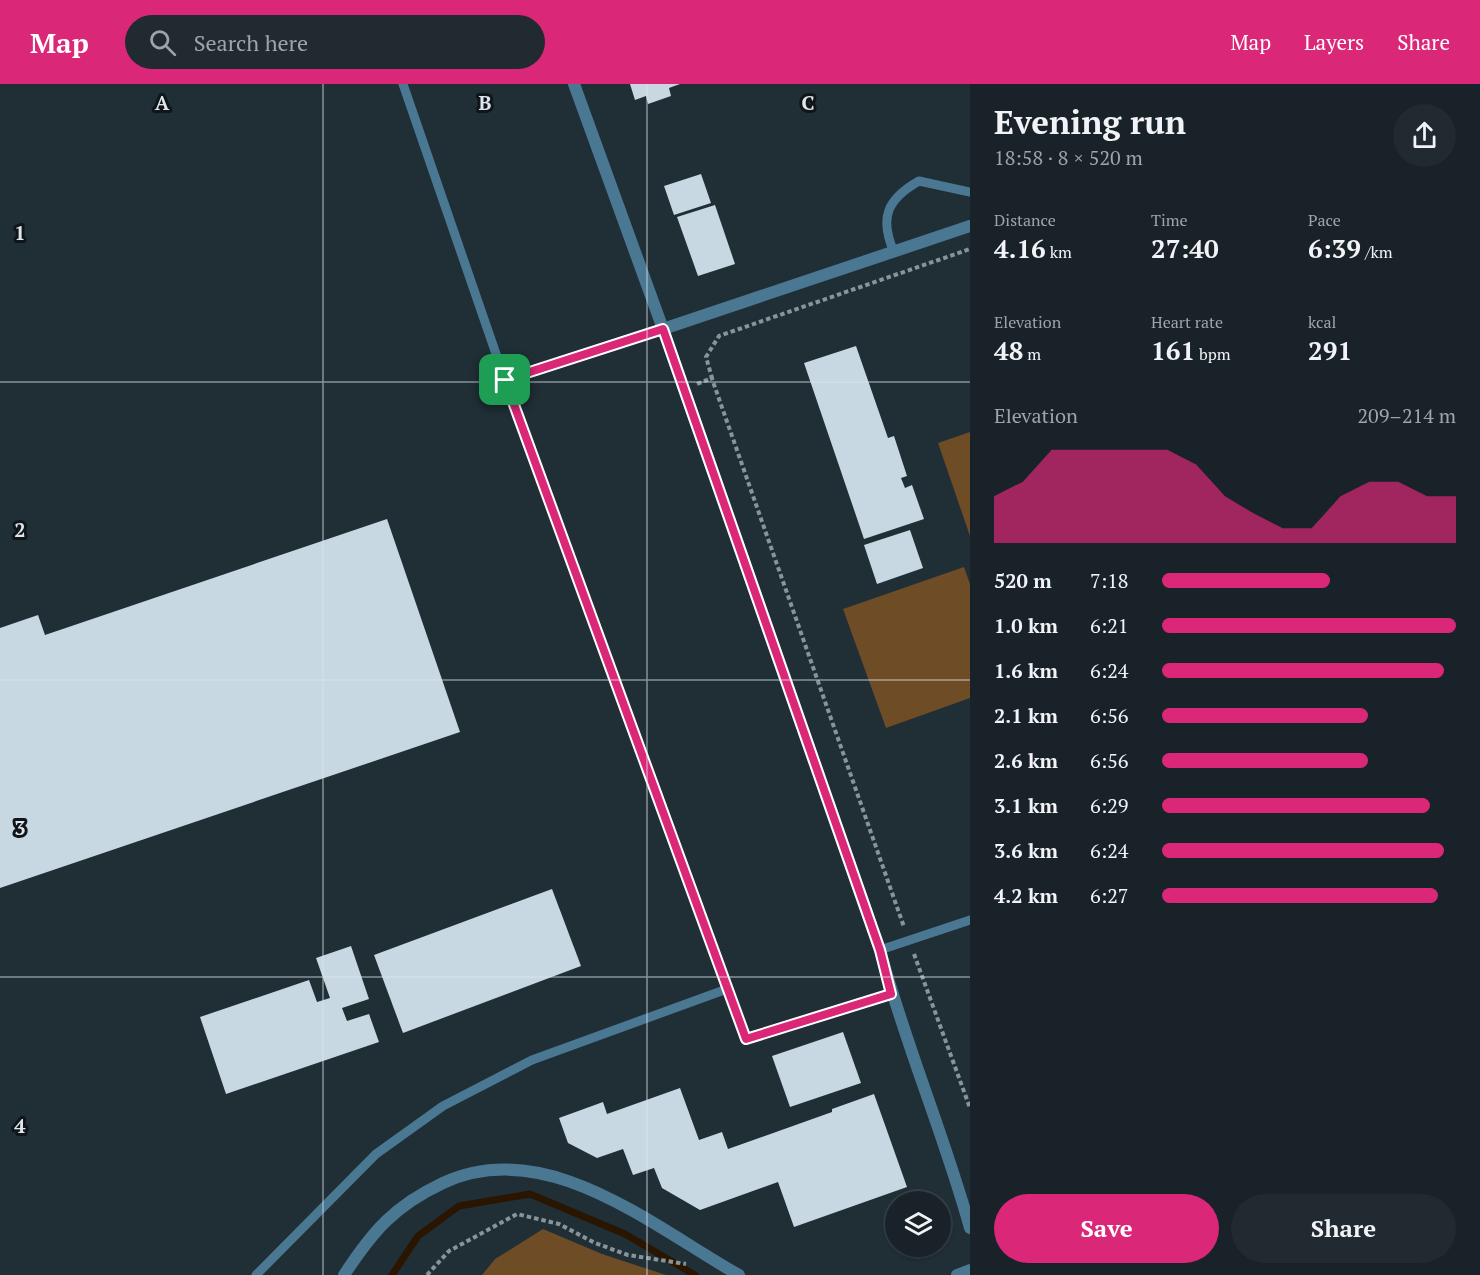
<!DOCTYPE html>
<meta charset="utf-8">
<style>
:root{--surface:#182228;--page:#212a30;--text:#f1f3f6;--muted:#9fa4a8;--line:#363f45;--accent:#db2777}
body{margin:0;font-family:"PT Serif",serif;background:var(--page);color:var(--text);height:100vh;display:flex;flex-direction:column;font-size:22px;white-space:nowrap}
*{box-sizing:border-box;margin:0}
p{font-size:20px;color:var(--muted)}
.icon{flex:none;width:33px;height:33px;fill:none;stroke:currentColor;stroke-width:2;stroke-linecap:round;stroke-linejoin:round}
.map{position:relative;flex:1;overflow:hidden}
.panel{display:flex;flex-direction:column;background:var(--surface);width:510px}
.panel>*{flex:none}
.controls{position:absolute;left:885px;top:1107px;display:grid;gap:12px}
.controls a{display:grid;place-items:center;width:66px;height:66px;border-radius:50%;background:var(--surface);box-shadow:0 2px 4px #0004,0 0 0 2px var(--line);font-size:30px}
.pin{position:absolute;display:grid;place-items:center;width:51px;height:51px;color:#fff;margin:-26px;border-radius:12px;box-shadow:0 3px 9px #0006}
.round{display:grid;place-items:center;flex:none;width:63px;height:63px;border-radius:32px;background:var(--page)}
.head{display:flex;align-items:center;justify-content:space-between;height:102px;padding:0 24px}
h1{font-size:33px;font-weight:700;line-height:45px}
.metrics{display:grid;grid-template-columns:repeat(3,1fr);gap:9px;height:102px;padding:6px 24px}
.metrics div{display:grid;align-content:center}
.metrics b{font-size:26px;font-weight:700}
.metrics small{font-size:16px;font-weight:400}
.metrics p{font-size:16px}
.chart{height:168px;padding:12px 24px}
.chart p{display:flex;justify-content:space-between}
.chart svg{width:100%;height:108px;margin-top:6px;fill:var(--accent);opacity:.7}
.action{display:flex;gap:12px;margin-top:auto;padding:12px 24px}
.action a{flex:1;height:69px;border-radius:36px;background:var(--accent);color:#fff;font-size:24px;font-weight:700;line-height:69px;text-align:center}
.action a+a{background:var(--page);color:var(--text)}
ul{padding:0 24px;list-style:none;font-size:20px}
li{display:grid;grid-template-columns:96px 72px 1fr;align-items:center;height:45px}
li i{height:15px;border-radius:8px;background:var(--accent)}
header{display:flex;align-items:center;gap:36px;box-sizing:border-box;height:84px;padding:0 30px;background:var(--accent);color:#fff}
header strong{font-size:28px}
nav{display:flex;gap:33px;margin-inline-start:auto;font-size:21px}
.search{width:420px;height:54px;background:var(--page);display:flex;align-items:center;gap:15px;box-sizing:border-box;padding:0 21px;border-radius:33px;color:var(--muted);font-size:22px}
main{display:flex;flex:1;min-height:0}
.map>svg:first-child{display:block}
</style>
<header>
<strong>Map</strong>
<div class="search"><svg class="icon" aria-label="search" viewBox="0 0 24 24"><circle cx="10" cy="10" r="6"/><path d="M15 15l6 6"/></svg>Search here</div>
<nav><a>Map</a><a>Layers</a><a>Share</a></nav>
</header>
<main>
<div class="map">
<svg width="970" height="1191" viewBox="0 0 970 1191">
<rect width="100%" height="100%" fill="#202e36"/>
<g fill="#6e4c26">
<path d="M970 348V452L938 359Z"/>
<path d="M964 483 970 500V614L886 644 843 525Z"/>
<path d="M543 1145 602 1170 666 1191H482L495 1175Z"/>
</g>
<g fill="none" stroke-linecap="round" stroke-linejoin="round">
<path stroke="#2a1500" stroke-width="7" d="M392 1191 418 1152 459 1122 530 1110 625 1150 695 1191"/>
</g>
<g fill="#c7d8e2">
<path d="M630 0H680L669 4 671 12 648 20 646 12 635 16Z"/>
<path d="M701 90 711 119 674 131 664 102Z"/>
<path d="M715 121 735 180 698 192 677 133Z"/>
<path d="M856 262 888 354 894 352 907 392 901 394 905 404 912 401 924 435 864 455 804 279Z"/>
<path d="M387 435 460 648 0 804V544L38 531 45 551Z"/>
<path d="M910 446 923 484 877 500 864 461Z"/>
<path d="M552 805 581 882 403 949 374 871Z"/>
<path d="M351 862 369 915 342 924 347 937 369 930 379 958 226 1010 200 933 309 896 317 918 330 914 316 874Z"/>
<path d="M843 948 861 999 790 1023 772 972Z"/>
<path d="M680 1004 699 1056 722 1048 728 1065 832 1028V1025L874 1010 907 1103 794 1143 778 1098 700 1126 662 1104 654 1084 633 1091 623 1065 597 1074 568 1059 559 1034 603 1018 607 1030Z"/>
</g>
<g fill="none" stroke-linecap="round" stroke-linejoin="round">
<g stroke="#88939a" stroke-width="4" stroke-dasharray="4.5 3" stroke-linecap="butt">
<path d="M711 292 904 843"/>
<path d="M697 300 712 294 706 273 719 252 970 165"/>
<path d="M914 870 970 1024"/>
<path d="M427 1191 449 1167 517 1130 559 1140 595 1159 628 1171 686 1180"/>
</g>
<g stroke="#4a7893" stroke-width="9">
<path d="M403 0 505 296 746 955 891 910"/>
<path d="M894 168C879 134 887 115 919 97L970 108"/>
<path d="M505 296 663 245"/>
<path d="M880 866 970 836"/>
<path d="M256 1191 376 1070 443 1022 532 976 727 905"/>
</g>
<g stroke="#4a7893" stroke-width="12">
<path d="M574 0 663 245 880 866C905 960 944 1050 970 1144"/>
<path d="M663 245 970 142"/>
<path d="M344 1191C373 1147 394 1122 443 1099 546 1051 652 1142 739 1191"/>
<path d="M957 1191 970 1186"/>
</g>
</g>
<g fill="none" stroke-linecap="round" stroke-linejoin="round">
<g stroke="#fff" stroke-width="12">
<path id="route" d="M663 245 880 866 891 910 746 955 505 296Z"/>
</g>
<use href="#route" stroke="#db2777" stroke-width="8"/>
</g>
<path fill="none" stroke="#dee6ec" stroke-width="1.5" stroke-opacity="0.55" d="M323 0V1191M647 0V1191M0 298H970M0 596H970M0 893H970"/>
<g font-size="20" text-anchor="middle" font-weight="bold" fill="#dee6ec" stroke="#0f1519" stroke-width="6" stroke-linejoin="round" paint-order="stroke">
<text x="162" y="26">A</text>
<text x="485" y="26">B</text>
<text x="808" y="26">C</text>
<text x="20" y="156">1</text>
<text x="20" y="453">2</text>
<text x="20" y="751">3</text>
<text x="20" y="1049">4</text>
</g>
</svg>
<div class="controls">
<a><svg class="icon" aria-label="layers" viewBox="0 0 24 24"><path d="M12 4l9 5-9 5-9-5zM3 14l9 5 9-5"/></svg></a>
</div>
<div class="pin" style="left:505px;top:296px;background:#1e9e55"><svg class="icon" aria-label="arrive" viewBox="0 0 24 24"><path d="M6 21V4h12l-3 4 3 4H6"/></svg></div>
</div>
<section class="panel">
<div class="head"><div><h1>Evening run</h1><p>18:58 · 8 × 520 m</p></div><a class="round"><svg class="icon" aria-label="share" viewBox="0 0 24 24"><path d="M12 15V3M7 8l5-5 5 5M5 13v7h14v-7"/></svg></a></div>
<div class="metrics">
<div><p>Distance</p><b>4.16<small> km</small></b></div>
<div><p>Time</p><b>27:40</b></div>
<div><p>Pace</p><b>6:39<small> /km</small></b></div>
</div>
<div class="metrics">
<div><p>Elevation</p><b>48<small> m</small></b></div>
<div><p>Heart rate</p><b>161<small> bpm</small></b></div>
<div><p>kcal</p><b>291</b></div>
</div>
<div class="chart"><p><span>Elevation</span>209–214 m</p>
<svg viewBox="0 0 160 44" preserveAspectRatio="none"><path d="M0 44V25L10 19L20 6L30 6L40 6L50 6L60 6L70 12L80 25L90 32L100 38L110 38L120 25L130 19L140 19L150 25L160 25V44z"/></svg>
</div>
<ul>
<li><b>520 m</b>7:18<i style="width:57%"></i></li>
<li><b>1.0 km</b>6:21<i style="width:100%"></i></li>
<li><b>1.6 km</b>6:24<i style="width:96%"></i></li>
<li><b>2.1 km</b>6:56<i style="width:70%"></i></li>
<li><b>2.6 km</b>6:56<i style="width:70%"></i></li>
<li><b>3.1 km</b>6:29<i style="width:91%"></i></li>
<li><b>3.6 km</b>6:24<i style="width:96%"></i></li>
<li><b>4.2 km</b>6:27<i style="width:94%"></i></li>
</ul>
<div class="action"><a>Save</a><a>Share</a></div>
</section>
</main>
